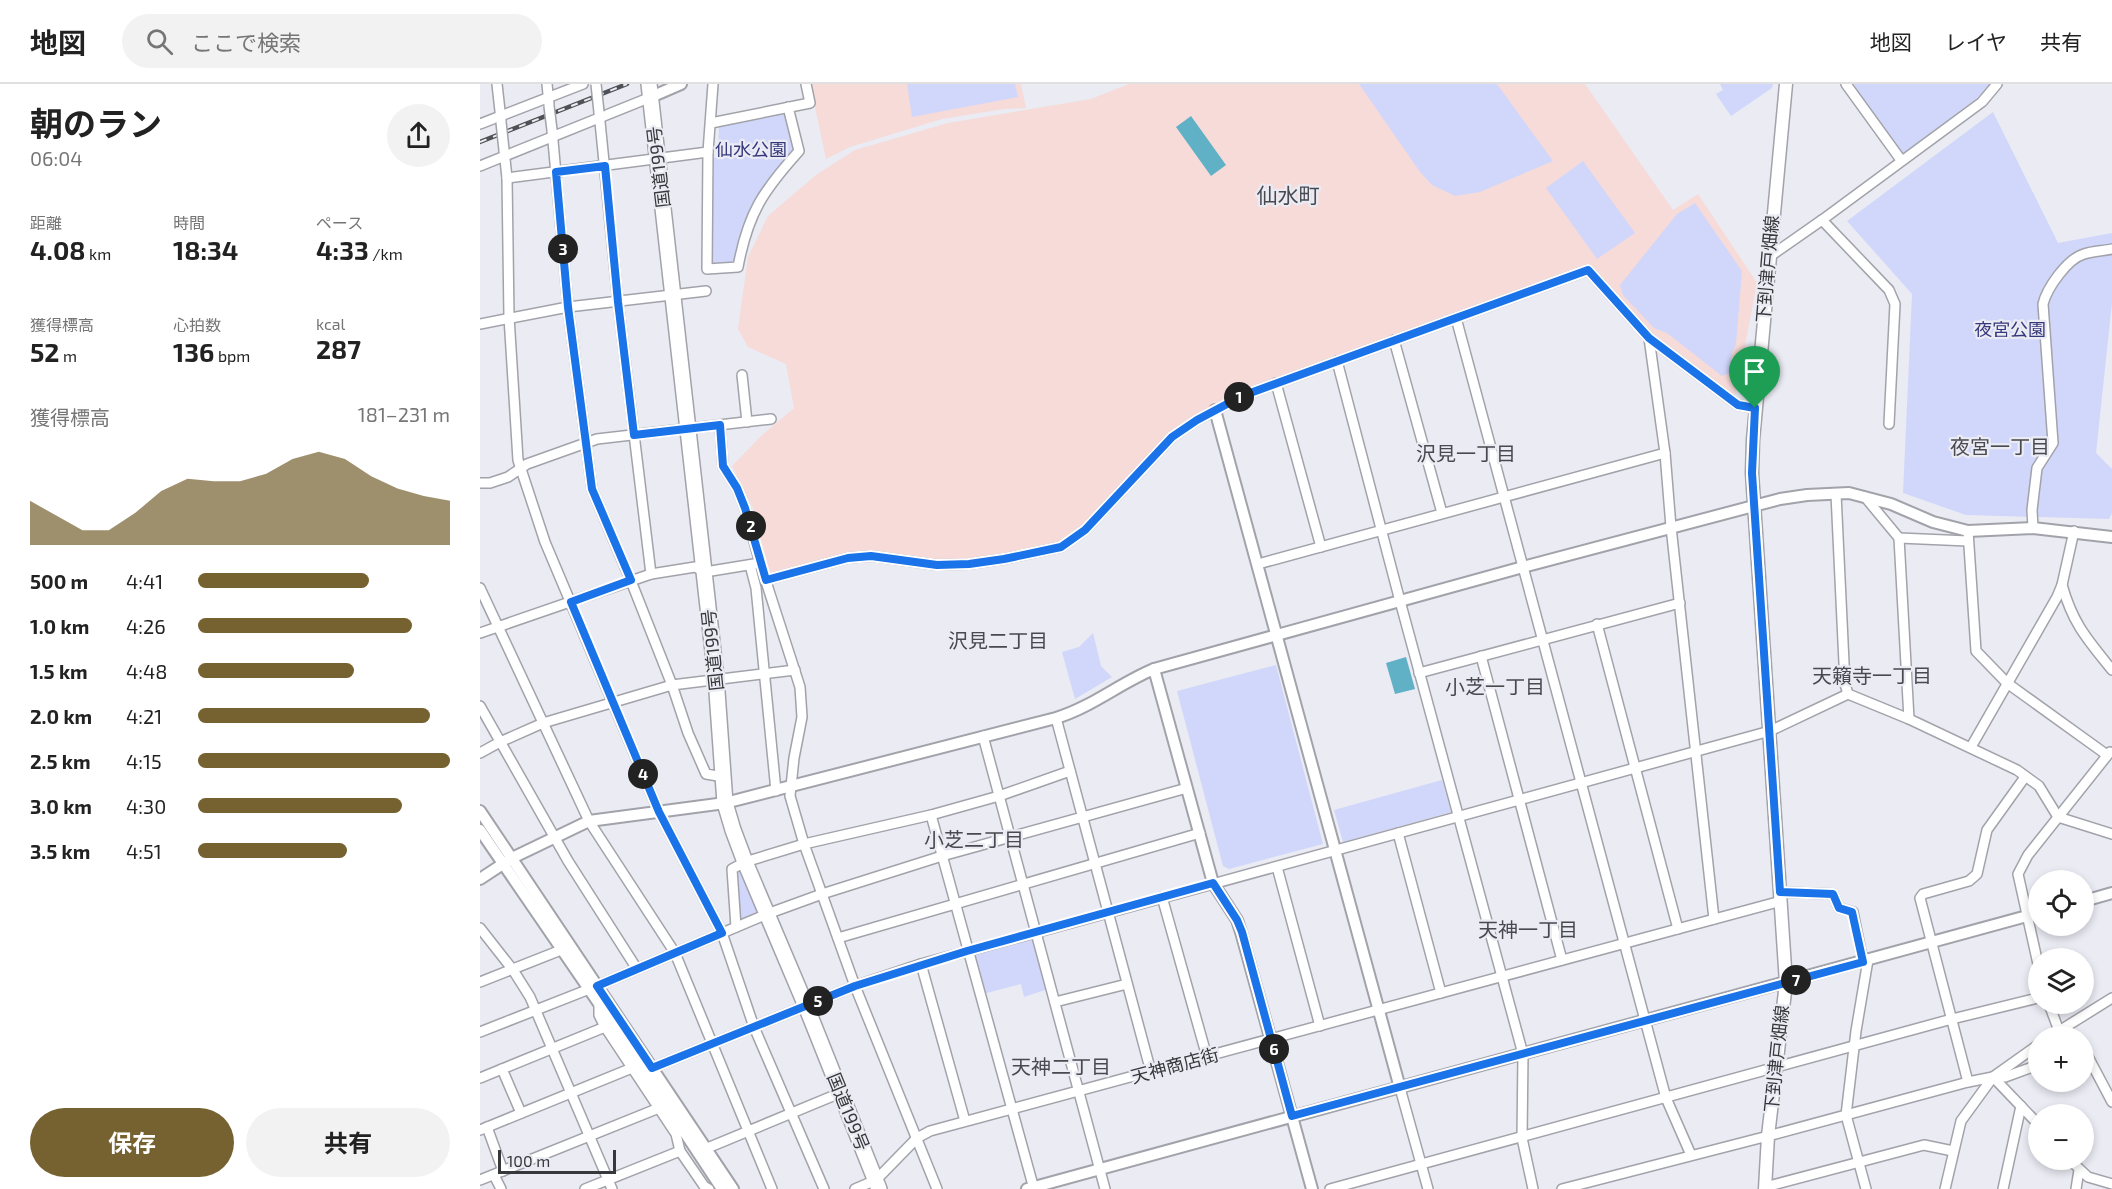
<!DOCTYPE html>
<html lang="ja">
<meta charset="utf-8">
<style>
:root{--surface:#fff;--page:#f2f2f2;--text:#222;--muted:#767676;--line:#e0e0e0;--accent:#766130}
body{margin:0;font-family:"Exo 2","Noto Sans JP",sans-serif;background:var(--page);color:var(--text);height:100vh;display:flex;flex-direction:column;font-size:22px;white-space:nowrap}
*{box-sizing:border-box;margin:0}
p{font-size:20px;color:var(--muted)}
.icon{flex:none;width:33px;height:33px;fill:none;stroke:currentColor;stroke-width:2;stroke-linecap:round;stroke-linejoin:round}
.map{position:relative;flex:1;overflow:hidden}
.side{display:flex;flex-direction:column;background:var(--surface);width:480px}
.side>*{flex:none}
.fabs{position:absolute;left:1548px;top:786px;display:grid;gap:12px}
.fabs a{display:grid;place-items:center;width:66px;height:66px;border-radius:50%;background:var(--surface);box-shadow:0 3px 9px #0003;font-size:30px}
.scale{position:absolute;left:18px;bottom:15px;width:118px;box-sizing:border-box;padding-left:6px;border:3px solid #37383b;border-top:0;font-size:16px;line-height:21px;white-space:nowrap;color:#37383b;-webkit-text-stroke:4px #eaebf3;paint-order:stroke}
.pin{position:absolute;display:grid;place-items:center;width:51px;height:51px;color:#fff;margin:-62px -26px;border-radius:50% 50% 50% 0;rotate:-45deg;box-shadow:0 0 6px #0007}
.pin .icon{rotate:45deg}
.km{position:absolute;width:30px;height:30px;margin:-15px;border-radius:50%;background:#222;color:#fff;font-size:16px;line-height:30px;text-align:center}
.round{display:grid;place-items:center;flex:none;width:63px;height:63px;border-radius:32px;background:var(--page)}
.summary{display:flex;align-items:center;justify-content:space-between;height:102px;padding:0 30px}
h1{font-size:33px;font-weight:700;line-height:45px}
.stats{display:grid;grid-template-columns:repeat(3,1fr);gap:9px;height:102px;padding:6px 30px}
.stats div{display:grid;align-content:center}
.stats b{font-size:26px;font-weight:700}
.stats small{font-size:16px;font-weight:400}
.stats p{font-size:16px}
.chart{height:168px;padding:12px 30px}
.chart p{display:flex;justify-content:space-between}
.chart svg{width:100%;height:108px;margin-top:6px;fill:var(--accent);opacity:.7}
.button{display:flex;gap:12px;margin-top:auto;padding:12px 30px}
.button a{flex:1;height:69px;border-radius:36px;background:var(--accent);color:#fff;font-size:24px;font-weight:700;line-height:69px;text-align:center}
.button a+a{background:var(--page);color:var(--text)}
ul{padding:0 30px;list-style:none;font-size:20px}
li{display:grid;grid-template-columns:96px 72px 1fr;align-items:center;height:45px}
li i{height:15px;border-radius:8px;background:var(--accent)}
header{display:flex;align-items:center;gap:36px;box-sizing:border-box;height:84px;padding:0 30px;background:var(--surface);border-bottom:2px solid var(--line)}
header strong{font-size:28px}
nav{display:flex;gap:33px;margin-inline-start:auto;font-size:21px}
.search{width:420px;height:54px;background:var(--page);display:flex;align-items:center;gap:15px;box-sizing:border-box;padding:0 21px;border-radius:33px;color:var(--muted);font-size:22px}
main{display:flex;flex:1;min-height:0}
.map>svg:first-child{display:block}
</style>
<header>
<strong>地図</strong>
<div class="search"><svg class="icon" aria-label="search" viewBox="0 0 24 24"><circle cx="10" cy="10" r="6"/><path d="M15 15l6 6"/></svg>ここで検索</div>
<nav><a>地図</a><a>レイヤ</a><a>共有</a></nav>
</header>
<main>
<section class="side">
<div class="summary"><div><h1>朝のラン</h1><p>06:04</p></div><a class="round"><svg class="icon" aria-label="share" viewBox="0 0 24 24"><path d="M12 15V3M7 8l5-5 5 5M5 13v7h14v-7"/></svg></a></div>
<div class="stats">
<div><p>距離</p><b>4.08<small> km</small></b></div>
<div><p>時間</p><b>18:34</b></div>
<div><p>ペース</p><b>4:33<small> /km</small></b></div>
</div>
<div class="stats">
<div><p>獲得標高</p><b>52<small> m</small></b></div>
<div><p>心拍数</p><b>136<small> bpm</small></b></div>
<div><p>kcal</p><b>287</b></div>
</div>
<div class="chart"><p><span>獲得標高</span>181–231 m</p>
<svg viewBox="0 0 160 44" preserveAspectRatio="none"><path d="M0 44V26L10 32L20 38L30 38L40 31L50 22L60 17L70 18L80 18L90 15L100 9L110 6L120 9L130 16L140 21L150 24L160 26V44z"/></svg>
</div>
<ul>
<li><b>500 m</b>4:41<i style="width:68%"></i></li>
<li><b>1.0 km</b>4:26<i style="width:85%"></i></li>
<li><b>1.5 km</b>4:48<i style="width:62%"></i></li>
<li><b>2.0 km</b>4:21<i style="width:92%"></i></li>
<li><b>2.5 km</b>4:15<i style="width:100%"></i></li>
<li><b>3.0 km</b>4:30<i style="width:81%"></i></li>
<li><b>3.5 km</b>4:51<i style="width:59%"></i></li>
</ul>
<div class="button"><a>保存</a><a>共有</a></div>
</section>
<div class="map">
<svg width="1632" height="1105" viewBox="0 0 1632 1105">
<rect width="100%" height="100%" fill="#eaebf3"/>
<g fill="#f6dbd9">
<path d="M330 0H541L546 24 524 25 462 35 370 63 346 75Z"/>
<path d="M649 0H1105L1193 126 1218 110 1277 199 1255 313 1170 247 1114 184H1101L748 313 697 347 613 433 581 460 515 474 450 477 376 470 288 492 273 424 252 382 282 351 314 324 306 280 268 263 258 245 268 173 288 132 336 91 375 66 468 39 611 15Z"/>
</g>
<g fill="#d1d7fa">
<path d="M427 0H535L538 13 432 33Z"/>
<path d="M879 0H1017L1073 77 1000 108 975 112 952 101 940 88Z"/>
<path d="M1240 0H1293L1292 4 1251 32 1236 10 1243 6Z"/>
<path d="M1374 0H1510L1501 11 1419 73Z"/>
<path d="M308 28 318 70 278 118 258 183 227 185 230 75 238 73 239 40 260 35Z"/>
<path d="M1513 28 1578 159 1632 149V219L1616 369 1632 385V429L1629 435 1486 431 1423 409 1432 210 1367 137Z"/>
<path d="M1103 77 1155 149 1117 175 1066 104Z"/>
<path d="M1215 119 1262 187 1256 260 1252 268 1250 289 1242 292 1187 249 1174 244 1143 211 1140 201 1197 130Z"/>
<path d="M613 549 621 582 632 593 595 615 582 568 599 563Z"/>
<path d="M796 581 843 760 749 785 743 782 697 607Z"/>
<path d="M962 696 971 728 863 758 854 726Z"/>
<path d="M262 783 279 826 261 836 255 788Z"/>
<path d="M553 854 568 905 544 913 541 900 503 910 494 871Z"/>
</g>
<g fill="#61b1c6">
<path d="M711 32 746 81 731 92 696 43Z"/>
<path d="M926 573 935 605 915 610 906 579Z"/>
</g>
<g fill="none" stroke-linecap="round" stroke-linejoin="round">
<g stroke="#a2a3aa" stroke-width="12">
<g id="minor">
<path d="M17 0 21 36"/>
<path d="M67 0 69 20"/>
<path d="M1366 0 1421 76"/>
<path d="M119 28 138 218 171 490"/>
<path d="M231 39 330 19 326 0"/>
<path d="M0 40 103 0"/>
<path d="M72 46 88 223 112 405 151 497 192 601 208 649 226 690 244 693"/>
<path d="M24 66 27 94 29 233 38 376 65 458 179 728 242 849 274 943 344 1105"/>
<path d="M228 68 227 185 258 183C268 129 283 107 319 67L308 23"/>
<path d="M0 82 171 13"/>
<path d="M27 94 228 68 233 0"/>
<path d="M1342 136 1409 206 1415 220 1409 340"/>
<path d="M1289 173 1342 136 1502 18 1517 0"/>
<path d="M976 234 1186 1014 1211 1071"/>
<path d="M0 240 88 223 226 207"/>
<path d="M1169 254 1185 369 1191 443 1234 835"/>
<path d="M914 256 962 429"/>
<path d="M857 277 920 517 1043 970 1042 1054 1053 1105"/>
<path d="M262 291 267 338"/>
<path d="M796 299 841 463"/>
<path d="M240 341 243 382 257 404 265 424 280 479 320 603 322 633 314 674 310 712 324 760 375 902 457 1105"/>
<path d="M0 399H10L28 393 47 380 117 355 291 335"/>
<path d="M1356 410 1365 600 1368 610"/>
<path d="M1385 413 1419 454 1429 635"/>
<path d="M1553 444 1552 426 1557 384 1573 359 1563 220C1567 204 1587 175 1604 170 1613 167 1623 167 1632 165"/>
<path d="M1488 447 1496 567 1527 599 1627 671"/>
<path d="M1419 454 1488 457"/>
<path d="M778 480 1185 369"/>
<path d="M270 481 276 504 296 707"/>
<path d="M286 496 368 474 391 472 457 481 489 480 524 475 581 463 605 446 692 353 717 336 762 312 1108 186 1169 254 1258 321 1275 324"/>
<path d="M1582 501C1593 540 1607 555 1632 586"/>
<path d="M0 504 109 737 195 869 292 1105"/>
<path d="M1117 540 1198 845"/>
<path d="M0 549 171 490 215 483 225 488 280 479"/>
<path d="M1001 572 1082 876"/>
<path d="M939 589 1200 519"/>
<path d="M0 622 88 777 157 885"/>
<path d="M576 634 671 988"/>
<path d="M503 652 625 1105"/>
<path d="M1491 663 1577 513 1582 501 1594 447"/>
<path d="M0 669 20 658 63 639 192 601 315 586"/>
<path d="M451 731 554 1105"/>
<path d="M918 749 961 909"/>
<path d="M797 783 840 942"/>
<path d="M1300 808 1353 810 1359 824 1373 828 1383 878"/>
<path d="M682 813 727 973"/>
<path d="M256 843 252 785 265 778 324 760 451 731 519 712 590 687"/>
<path d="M0 844 33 886 50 913 132 1105"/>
<path d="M358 854 720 749"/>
<path d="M441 880 485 1037"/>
<path d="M1558 880 1538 790 1548 771 1630 668"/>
<path d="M0 898 81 866"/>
<path d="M575 918 647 900"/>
<path d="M119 920V931L125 943 196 1050 200 1067 224 1102 229 1105"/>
<path d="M1569 920 1579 947"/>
<path d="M0 948 117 902 287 830 342 810 462 772 707 704"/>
<path d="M1571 952 1632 914"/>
<path d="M1604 965 1632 1018"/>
<path d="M172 984 375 902 441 880 1290 647 1368 610 1429 635 1537 686 1559 702 1578 733 1632 750"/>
<path d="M22 985 41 1029"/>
<path d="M1513 993 1558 1040"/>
<path d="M0 994 125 943"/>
<path d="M1488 998 1440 814 1443 810 1489 797 1497 790 1507 746 1545 693"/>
<path d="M920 1004 948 1105"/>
<path d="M7 1043 23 1087"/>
<path d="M0 1046 152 984"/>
<path d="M225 1065 360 1009"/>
<path d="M1590 1076 1608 1093 1632 1100"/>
<path d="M14 1091 21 1105"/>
<path d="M0 1096 179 1024"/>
<path d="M1285 1103 1444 1061 1473 1067"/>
<path d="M105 1105 200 1067"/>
<path d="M375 1105 396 1096 437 1054 450 1047 1301 817"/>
<path d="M850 1105 1472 935 1558 914"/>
<path d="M1082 1105 1288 1052 1488 998 1513 993H1525L1558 981"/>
<path d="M1386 1105 1366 1031 1376 947 1388 876"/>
<path d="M1465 1105 1481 1037 1513 993 1558 961"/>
<path d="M1523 1105 1541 1022"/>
<path d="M1596 1105 1599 1086"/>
</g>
</g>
<g stroke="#a2a3aa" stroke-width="14">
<g id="tertiary">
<path d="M171 13 201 0"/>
<path d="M735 326 920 1004"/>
<path d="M674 585 733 799 757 836 761 848 832 1105"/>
<path d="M0 727 253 1105"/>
<path d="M0 746 133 940 242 1105"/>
<path d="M0 795 32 774 109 737 245 719 576 634C612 623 640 599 674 585L1043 483 1300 415 1327 411 1369 409 1411 420 1453 438 1488 447 1553 444 1632 453"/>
<path d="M1604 817 1632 809"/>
<path d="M547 1105 1558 829"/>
</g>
</g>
<g stroke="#a2a3aa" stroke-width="15">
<path id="secondary" d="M1285 1105 1288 1052 1306 899 1272 389 1273 356 1306 0"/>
</g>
<g stroke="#a2a3aa" stroke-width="18">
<path id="trunk" d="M169 0 236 594 245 719 253 746 265 778 326 922 399 1105"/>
</g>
<use href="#minor" stroke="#fff" stroke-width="9"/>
<use href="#tertiary" stroke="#fff" stroke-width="10"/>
<use href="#secondary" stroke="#fff" stroke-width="12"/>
<use href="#trunk" stroke="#fff" stroke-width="15"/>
<g stroke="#505155" stroke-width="4.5">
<path id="rail" d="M0 58 147 0"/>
</g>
<use href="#rail" stroke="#eaebf3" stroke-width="2" stroke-dasharray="7" stroke-linecap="butt"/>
<g stroke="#a2a3aa" stroke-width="12" stroke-linecap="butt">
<g id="minor-bridge">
<path d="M116 0 119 28"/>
<path d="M69 22 72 46"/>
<path d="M21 38 24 66"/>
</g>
</g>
<use href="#minor-bridge" stroke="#fff" stroke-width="9"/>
</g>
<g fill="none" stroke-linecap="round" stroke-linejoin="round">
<g stroke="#fff" stroke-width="12">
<path id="route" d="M125 82 138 218 154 351 240 341 243 382 257 404 265 424 286 496 368 474 391 472 457 481 489 480 524 475 581 463 605 446 692 353 717 336 762 312 1108 186 1169 254 1258 321 1275 324 1272 389 1300 808 1353 810 1359 824 1372 828 1383 878 812 1032 762 848 757 836 733 799 487 867 375 902 172 984 117 902 242 849 179 728 91 518 151 496 112 405 88 223 76 88Z"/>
</g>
<use href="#route" stroke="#1a73e8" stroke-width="8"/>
</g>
<g text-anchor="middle" stroke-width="4.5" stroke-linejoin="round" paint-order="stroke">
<g font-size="18" fill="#36387d" stroke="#eaebf3">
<text x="271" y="72">仙水公園</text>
<text x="1530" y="252">夜宮公園</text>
</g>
<g font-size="18" fill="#37383b" stroke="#eaebf3">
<text transform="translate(179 83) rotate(-97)" y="6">国道199号</text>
<text transform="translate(1288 185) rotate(-85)" y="6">下到津戸畑線</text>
<text transform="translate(233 566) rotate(-96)" y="6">国道199号</text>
<text transform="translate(1297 975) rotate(-84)" y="6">下到津戸畑線</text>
<text transform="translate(695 982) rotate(-15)" y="6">天神商店街</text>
<text transform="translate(368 1028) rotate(68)" y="6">国道199号</text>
</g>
<g font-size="20" fill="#494a50" stroke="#eaebf3">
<text x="1520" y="370">夜宮一丁目</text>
<text x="986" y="377">沢見一丁目</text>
<text x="518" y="564">沢見二丁目</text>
<text x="1392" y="599">天籟寺一丁目</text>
<text x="1015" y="610">小芝一丁目</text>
<text x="494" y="763">小芝二丁目</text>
<text x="1048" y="853">天神一丁目</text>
<text x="581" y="990">天神二丁目</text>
</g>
<g font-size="21" fill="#494a50" stroke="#eaebf3">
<text x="808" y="119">仙水町</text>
</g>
</g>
</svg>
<div class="fabs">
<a><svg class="icon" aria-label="locate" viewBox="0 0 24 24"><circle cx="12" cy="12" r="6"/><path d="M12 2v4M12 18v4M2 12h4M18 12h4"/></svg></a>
<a><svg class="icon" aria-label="layers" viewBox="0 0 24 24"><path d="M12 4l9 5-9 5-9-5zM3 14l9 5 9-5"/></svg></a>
<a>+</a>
<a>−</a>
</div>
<div class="scale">100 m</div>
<div class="pin" style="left:1275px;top:324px;background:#1e9e55"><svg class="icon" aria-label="arrive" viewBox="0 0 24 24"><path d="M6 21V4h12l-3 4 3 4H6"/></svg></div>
<b class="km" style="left:759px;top:313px">1</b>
<b class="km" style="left:271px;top:442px">2</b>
<b class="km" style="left:83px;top:165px">3</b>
<b class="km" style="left:163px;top:690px">4</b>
<b class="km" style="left:338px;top:917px">5</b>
<b class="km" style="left:794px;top:965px">6</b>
<b class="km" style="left:1316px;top:896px">7</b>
</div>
</main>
